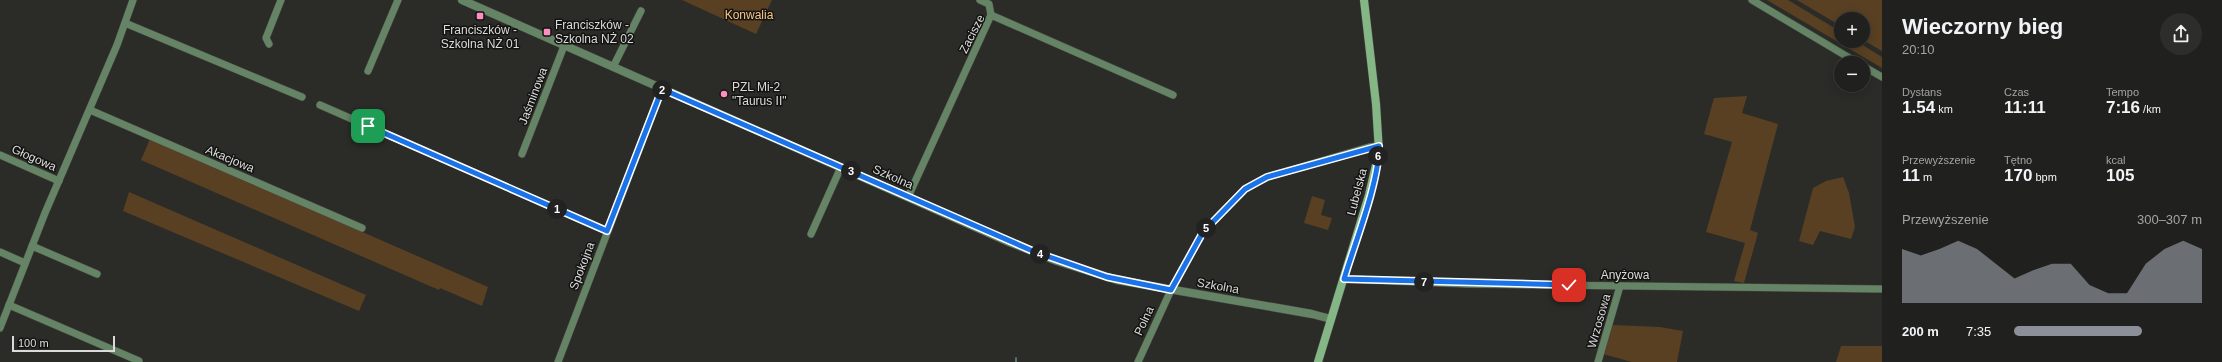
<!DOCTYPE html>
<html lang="pl">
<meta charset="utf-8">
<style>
:root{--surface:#20211e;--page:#2d2e2b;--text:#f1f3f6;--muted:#a2a3a4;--line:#3d3e3c;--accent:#8c9099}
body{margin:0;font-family:Arial,sans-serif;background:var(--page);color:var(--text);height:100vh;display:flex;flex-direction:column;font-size:15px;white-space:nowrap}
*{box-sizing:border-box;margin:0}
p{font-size:13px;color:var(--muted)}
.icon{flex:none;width:22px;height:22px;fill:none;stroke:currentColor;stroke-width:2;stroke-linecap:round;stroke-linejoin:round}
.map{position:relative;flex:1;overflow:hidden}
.side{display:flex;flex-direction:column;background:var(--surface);width:340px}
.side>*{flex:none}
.fabs{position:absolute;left:1834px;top:12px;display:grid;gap:8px}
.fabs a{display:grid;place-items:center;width:36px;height:36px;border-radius:50%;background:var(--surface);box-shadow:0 2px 10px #0003,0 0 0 1px var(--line);font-size:20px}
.scale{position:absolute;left:12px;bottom:10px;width:103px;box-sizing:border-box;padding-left:4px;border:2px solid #dbdcda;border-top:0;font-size:11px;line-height:14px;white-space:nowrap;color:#dbdcda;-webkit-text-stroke:3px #131412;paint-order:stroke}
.pin{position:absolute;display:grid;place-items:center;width:34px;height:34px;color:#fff;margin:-17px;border-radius:8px;box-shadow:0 2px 6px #0006}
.km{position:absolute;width:20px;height:20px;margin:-10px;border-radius:50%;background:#222;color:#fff;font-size:11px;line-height:20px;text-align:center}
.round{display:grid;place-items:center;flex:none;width:42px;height:42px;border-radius:21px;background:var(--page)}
.summary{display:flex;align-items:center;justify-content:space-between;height:68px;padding:0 20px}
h1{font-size:22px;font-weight:600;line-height:30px}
.figures{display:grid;grid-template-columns:repeat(3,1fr);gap:6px;height:68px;padding:4px 20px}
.figures div{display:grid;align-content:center}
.figures b{font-size:17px;font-weight:600}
.figures small{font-size:11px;font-weight:400}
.figures p{font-size:11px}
.chart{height:112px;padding:8px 20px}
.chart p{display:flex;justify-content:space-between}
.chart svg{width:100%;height:72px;margin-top:4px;fill:var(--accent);opacity:.7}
ul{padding:0 20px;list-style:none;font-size:13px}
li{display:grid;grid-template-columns:64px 48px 1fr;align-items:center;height:30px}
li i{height:10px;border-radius:5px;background:var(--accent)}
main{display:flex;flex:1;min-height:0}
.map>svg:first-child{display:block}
</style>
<main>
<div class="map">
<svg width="1882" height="362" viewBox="0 0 1882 362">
<rect width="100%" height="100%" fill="#2b2c28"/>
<g fill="#594022">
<path d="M682 0H772L756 34Z"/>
<path d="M1767 0H1788L1841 32V41H1856L1882 57V68Z"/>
<path d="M1797 0H1882V51L1863 40V19H1841V26Z"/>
<path d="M1747 96 1742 113 1778 124 1750 230 1758 233 1744 283 1734 281 1745 243 1706 232 1732 142 1704 134 1714 98Z"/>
<path d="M150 139 488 287 482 306 440 288 439 290 141 160Z"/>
<path d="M1843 177 1849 193 1855 227 1851 239 1820 231 1813 245 1799 241 1813 188 1826 181Z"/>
<path d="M129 192 366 295 359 311 123 211Z"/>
<path d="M1312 196 1325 200 1321 215 1332 218 1328 230 1304 223Z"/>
<path d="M1613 325 1660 327 1683 331 1677 362H1632L1603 354Z"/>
<path d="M1841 346H1882V362H1836Z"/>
</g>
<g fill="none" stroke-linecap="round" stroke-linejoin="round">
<path stroke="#4b796c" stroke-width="2" d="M1016 358V362"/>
<g stroke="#474844" stroke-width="8">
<g id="minor">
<path d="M980 0 989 4 991 15"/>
<path d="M1752 0 1858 63"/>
<path d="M125 23 302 97"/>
<path d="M269 44 266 38 281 0"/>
<path d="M1863 66 1882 77"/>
<path d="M613 67 641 11"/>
<path d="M368 71 398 0"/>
<path d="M320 105 607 231"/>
<path d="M90 110 362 228"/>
<path d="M522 154 564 46"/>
<path d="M0 155 59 181"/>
<path d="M908 197 991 15 1173 95"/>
<path d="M811 234 841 167"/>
<path d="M32 246 97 274"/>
<path d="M0 252 25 263"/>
<path d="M1344 279 1467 284 1882 289"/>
<path d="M9 305 139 361"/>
<path d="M0 328 45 213 117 45 133 0"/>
<path d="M558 362 662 89"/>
<path d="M1138 362 1171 290 1203 232 1245 189 1267 177 1369 147 1379 146"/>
<path d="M1598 362 1620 286"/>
</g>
</g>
<g stroke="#474844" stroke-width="9">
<path id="tertiary" d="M462 0 1009 242 1057 261 1117 280 1312 314 1331 319"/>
</g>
<g stroke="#474844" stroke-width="9">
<path id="secondary" d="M1318 362 1369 195 1379 152 1376 104 1364 0"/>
</g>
<use href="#minor" stroke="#658465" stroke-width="7"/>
<use href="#tertiary" stroke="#658465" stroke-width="8"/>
<use href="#secondary" stroke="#85b685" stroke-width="8"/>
</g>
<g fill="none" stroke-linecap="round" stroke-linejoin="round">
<g stroke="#fff" stroke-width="8">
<path id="route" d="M368 126 607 231 662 89 1035 252 1107 277 1171 290 1203 232 1245 189 1267 177 1379 146C1379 183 1355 242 1344 279L1569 285"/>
</g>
<use href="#route" stroke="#1a73e8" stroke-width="5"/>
</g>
<g fill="#fd8ebf" stroke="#131412" stroke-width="1.5">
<rect x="476" y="12" width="8" height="8" rx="2"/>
<rect x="543" y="28" width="8" height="8" rx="2"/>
<circle cx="724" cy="94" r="4"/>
</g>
<g text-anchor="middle" stroke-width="3" stroke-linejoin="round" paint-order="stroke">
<g font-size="12" fill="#fbc487" stroke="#131412">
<text x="749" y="19">Konwalia</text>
</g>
<g font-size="12" fill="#dbdcda" stroke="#131412" text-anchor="start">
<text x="555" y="29">Franciszków -<tspan x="555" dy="14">Szkolna NŻ 02</tspan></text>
<text x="480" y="34" text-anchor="middle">Franciszków -<tspan x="480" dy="14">Szkolna NŻ 01</tspan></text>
<text x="732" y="91">PZL Mi-2<tspan x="732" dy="14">"Taurus II"</tspan></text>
</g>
<g font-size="12" fill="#dbdcda" stroke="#131412">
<text transform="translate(972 34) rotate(-63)" y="4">Zacisze</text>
<text transform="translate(533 96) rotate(-69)" y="4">Jaśminowa</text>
<text transform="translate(34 158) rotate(24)" y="4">Głogowa</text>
<text transform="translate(230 159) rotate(23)" y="4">Akacjowa</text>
<text transform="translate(893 177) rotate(24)" y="4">Szkolna</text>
<text transform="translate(1357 192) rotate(-75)" y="4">Lubelska</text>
<text transform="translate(582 266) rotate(-69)" y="4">Spokojna</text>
<text x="1625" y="279">Anyżowa</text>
<text transform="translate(1218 286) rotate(10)" y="4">Szkolna</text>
<text transform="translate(1144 321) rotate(-65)" y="4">Polna</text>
<text transform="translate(1599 321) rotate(-74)" y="4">Wrzosowa</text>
</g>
</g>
</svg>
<div class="fabs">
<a>+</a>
<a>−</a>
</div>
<div class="scale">100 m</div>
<div class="pin" style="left:368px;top:126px;background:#1e9e55"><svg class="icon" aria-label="arrive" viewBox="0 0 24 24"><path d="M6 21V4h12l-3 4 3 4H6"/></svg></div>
<div class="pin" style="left:1569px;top:285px;background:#d93025"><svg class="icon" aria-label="check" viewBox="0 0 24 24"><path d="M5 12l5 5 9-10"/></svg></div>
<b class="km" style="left:557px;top:209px">1</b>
<b class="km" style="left:662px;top:90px">2</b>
<b class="km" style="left:851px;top:171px">3</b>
<b class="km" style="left:1040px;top:254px">4</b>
<b class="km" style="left:1206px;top:228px">5</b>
<b class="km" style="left:1378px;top:156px">6</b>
<b class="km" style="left:1424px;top:282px">7</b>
</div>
<section class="side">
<div class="summary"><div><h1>Wieczorny bieg</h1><p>20:10</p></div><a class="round"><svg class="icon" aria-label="share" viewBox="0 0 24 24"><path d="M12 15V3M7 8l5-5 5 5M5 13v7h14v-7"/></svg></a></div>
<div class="figures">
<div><p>Dystans</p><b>1.54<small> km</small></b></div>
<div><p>Czas</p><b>11:11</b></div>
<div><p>Tempo</p><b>7:16<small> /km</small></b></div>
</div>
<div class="figures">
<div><p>Przewyższenie</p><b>11<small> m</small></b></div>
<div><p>Tętno</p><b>170<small> bpm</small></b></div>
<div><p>kcal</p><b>105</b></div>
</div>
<div class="chart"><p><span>Przewyższenie</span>300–307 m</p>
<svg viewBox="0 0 160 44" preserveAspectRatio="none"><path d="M0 44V11L10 15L20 11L30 6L40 11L50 20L60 29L70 24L80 20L90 20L100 33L110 38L120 38L130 20L140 11L150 6L160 11V44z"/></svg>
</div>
<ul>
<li><b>200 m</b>7:35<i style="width:68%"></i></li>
</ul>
</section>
</main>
